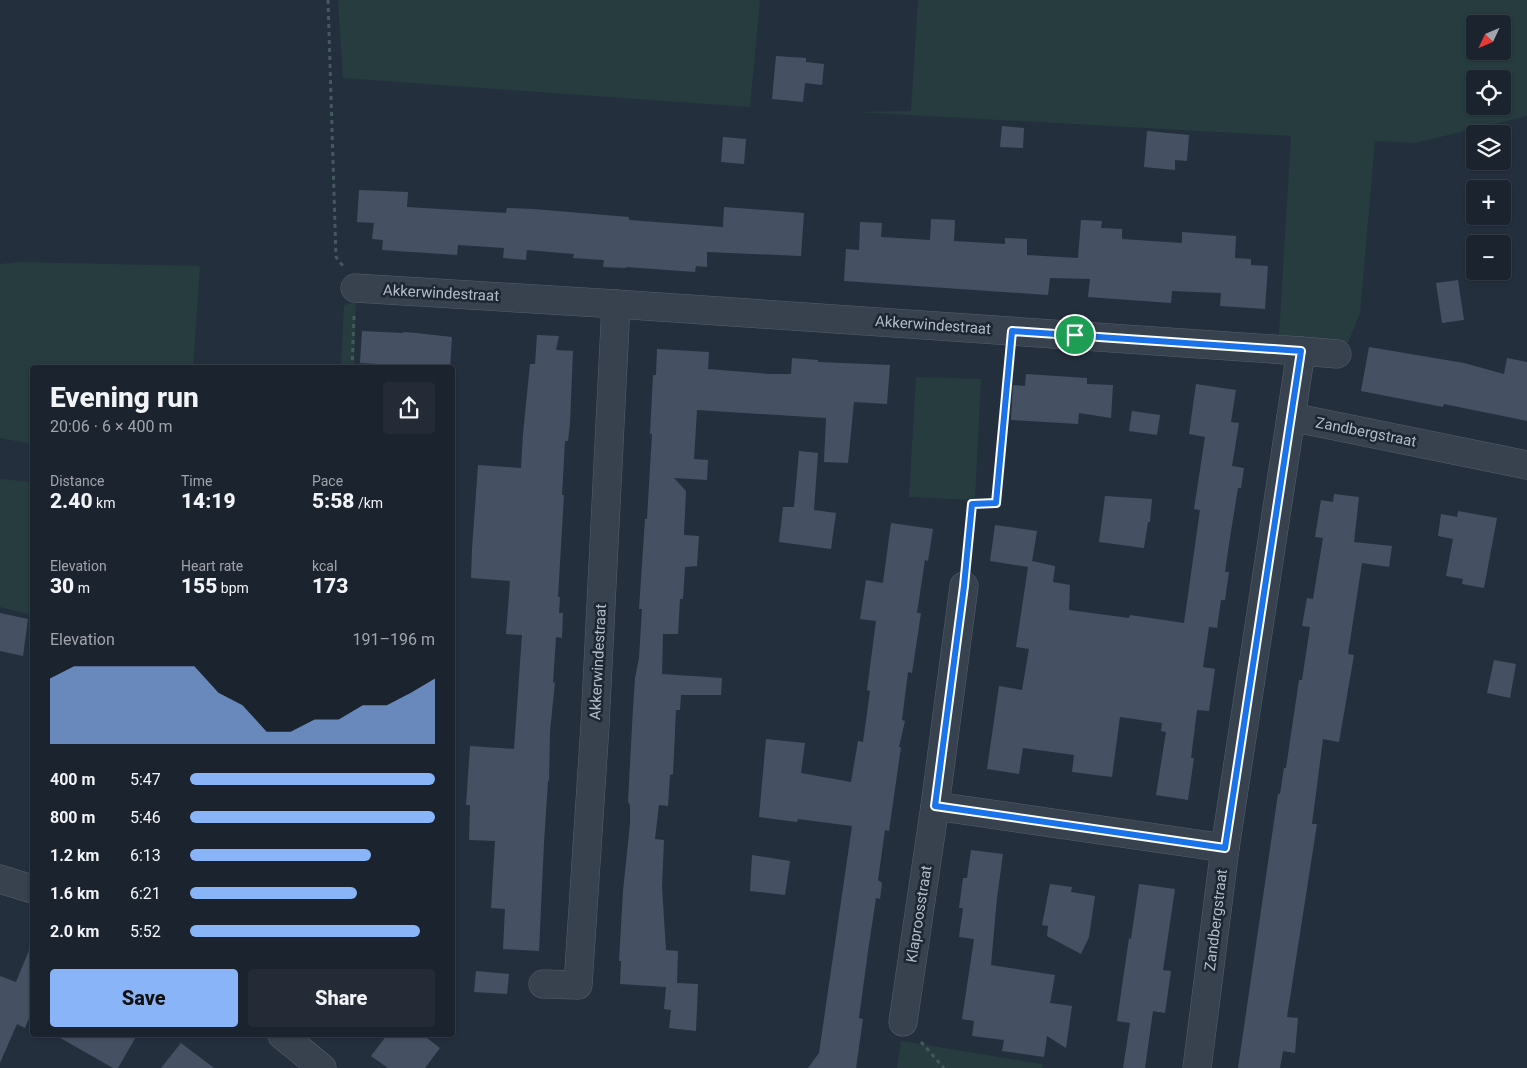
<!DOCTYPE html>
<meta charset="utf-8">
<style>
:root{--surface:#1b232e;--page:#242b36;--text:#f1f3f6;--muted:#a0a4aa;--line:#39404a;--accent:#8ab4f8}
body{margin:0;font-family:Roboto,sans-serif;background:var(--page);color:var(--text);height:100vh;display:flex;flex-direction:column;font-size:19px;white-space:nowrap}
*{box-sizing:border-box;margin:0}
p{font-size:16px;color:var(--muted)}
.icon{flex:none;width:28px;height:28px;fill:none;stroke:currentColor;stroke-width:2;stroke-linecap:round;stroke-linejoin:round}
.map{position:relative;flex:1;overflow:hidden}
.details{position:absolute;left:30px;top:365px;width:425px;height:672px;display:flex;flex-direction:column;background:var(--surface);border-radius:5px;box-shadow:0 1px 4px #0004,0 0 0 1px var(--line)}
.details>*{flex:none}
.needle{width:32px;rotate:226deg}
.tools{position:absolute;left:1466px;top:15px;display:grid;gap:10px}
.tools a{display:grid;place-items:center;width:45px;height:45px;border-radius:5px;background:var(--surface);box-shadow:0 1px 4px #0004,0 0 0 1px var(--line);font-size:25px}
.pin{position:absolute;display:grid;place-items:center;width:42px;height:42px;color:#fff;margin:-21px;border:2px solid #fff;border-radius:50%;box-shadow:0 1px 5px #0007}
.round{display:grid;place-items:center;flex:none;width:52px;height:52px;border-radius:5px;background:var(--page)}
.head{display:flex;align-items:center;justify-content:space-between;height:85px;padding:0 20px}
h1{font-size:28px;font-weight:800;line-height:38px}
.figures{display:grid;grid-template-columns:repeat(3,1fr);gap:8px;height:85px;padding:5px 20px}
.figures div{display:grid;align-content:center}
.figures b{font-size:21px;font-weight:800}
.figures small{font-size:14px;font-weight:400}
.figures p{font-size:14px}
.chart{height:140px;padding:10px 20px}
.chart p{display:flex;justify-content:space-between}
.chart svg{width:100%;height:90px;margin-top:5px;fill:var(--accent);opacity:.7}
.button{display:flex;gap:10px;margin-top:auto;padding:10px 20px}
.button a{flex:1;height:58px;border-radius:5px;background:var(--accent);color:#111;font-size:20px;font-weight:800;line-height:58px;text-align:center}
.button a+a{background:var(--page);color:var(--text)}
ul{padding:0 20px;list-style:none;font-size:16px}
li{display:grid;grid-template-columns:80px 60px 1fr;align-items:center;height:38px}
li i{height:12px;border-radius:6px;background:var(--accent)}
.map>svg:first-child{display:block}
</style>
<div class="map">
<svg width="1527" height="1068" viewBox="0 0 1527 1068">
<rect width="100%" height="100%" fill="#242f3e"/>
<g fill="#263c3f" fill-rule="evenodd">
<path d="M338 0H760L750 107 343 78Z"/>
<path d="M918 0H1527V116L1415 143 1375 141 1360 313 1348 343 1279 335 1291 136 856 112 911 111ZM1475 24H1502V51H1475ZM1475 79H1502V106H1475Z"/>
<path d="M19 262 200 266 193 367 32 368V444L0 438V264Z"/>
<path d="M356 302 354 367H341L344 305Z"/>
<path d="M916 377 981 379 975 500 909 497Z"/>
<path d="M0 479 32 482V615L0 607Z"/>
<path d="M901 1041 1043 1064 1042 1068H897Z"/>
</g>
<g fill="#455162">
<path d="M776 56 806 58V62L824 64 822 85 805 83 803 102 772 99Z"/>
<path d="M1002 126 1024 128 1023 148 1000 147Z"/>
<path d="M1147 131 1189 135 1187 161 1175 160V170L1144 167Z"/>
<path d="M723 137 746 139 744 164 721 162Z"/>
<path d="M359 190 408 192 407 207 506 213 507 208 533 209 629 217V220L723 227 724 207 804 213 801 256 707 252V267L696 266 695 272 626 267V268L603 267 604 260 573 258 574 254 527 250 526 260 503 258 504 248 458 245 457 255 382 250 383 240 372 239 374 223 357 222Z"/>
<path d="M931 219 955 220 954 241 1005 244V238L1027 239V255L1078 258 1081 220 1102 221 1101 228 1122 229V239L1182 243V232L1236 236 1235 258 1251 259V265L1268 266 1265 309 1220 306 1221 293 1172 291 1171 303 1088 297 1090 279 1050 278 1048 295 844 281 846 249 859 250 860 222 882 223 881 237 930 240Z"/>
<path d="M1458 280 1464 320 1442 323 1436 283Z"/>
<path d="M362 331 403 333V332L416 333 452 337 450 368H378V364L360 363Z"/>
<path d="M537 335 559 336 556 350 573 351 570 424 568 441H565L562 495H564L558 597H560L559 613H563L562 638 556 637 553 683 555 682 550 731 549 780 548 781 544 843 539 951 503 949 505 909 491 908 495 841 469 840 470 805H466L470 746 514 749 522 635 506 634 510 581 471 578 472 549 478 465 521 468 523 434 530 364H535Z"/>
<path d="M1369 347 1464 363 1504 374 1507 358 1527 362V421L1444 404 1443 407 1361 391Z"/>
<path d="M657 349 709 352 708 369 769 374H791L792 358 818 360V362L890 365 887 404 854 402 848 463 824 462 826 418 697 410 694 459 708 460 707 480 674 478 686 491 684 535 699 536 697 566 685 567 683 599H680L678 634H663L662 674 722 678 721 695H681L680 710H676L673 774 670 775 668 806 659 805 655 839 664 840 662 887 666 950 678 951 677 983 698 984 696 1031 669 1028 671 1010 664 1009 666 987 620 984 621 961H619L623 891 630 824V805L628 802 633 708 635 678 639 658 642 609H639L645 519H647L652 434H650L653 375H656Z"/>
<path d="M1026 374 1087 378V384L1113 385 1111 418 1079 413 1078 424 1011 420 1013 385 1025 386Z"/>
<path d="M1196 384 1236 390 1231 422 1239 423 1232 466 1244 468 1241 488H1238L1229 544 1225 572H1229L1225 600H1221L1217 628 1209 627 1203 667 1215 669 1209 711 1197 710 1191 758H1194L1188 800 1156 795 1166 732 1161 731 1162 723 1120 717 1112 777 1072 772 1074 755 1023 748 1019 774 987 769 999 686 1022 690 1029 649 1016 647 1028 567 990 561 995 525 1037 531 1032 561 1055 566 1053 582 1070 585 1069 610 1129 618 1130 615 1184 623 1200 510 1194 509 1205 437 1189 434Z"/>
<path d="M1132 411 1160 415 1157 435 1129 431Z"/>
<path d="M799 451 818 453 814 510 836 513 831 549 779 542 783 507H794Z"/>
<path d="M1334 494 1359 497 1354 542 1392 546 1389 567 1362 563 1348 654 1354 655 1339 742 1323 739 1312 824H1317L1287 1017 1298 1018 1295 1053 1283 1051 1280 1068H1238L1278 794H1280L1284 768H1286L1299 680H1302L1310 627 1302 626 1307 598 1313 599 1323 538 1315 537 1321 500 1333 502Z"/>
<path d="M1105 496 1152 499 1150 522H1148L1144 548 1099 542Z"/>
<path d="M1458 511 1497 518 1484 588 1462 584 1463 579 1446 576 1453 539 1438 536 1441 514 1457 517Z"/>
<path d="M891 523 933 529 928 561 925 560 917 613H921L912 673 908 672 902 720 905 721 899 747H901L889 831 885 830 878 880 882 883 880 899 876 898 868 951 859 1018 863 1019 856 1068H808L819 1053 852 826 798 819 797 822 759 817 766 739 805 743 801 773 851 782 858 741 863 742 870 691 867 690 876 621 860 619 866 580 883 583Z"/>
<path d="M0 613 28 619 23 656 0 651Z"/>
<path d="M1494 660 1516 664 1510 698 1487 693Z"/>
<path d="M971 850 1003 854 997 898 991 965 1055 975 1050 1003 1072 1006 1066 1048 1047 1036 1044 1057 1002 1051 1004 1040 972 1036 974 1021 962 1019 974 939 959 937 963 908H959L963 878H967Z"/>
<path d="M752 855 790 861 785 895 750 891Z"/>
<path d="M1050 884 1072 887 1071 892 1095 896 1089 937 1081 954 1047 936 1048 926 1042 925Z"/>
<path d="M1139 884 1175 889 1163 970 1171 971 1165 1013 1153 1011 1145 1068H1123L1130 1023 1117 1021 1129 938 1131 939Z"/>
<path d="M32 943V1011L25 1028 17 1024 0 1063V976L16 982Z"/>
<path d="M476 971 509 974 507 994 474 992Z"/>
<path d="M55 1035H137L118 1068H113Z"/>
<path d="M387 1035H423L440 1048 425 1068H388L371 1056Z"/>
<path d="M181 1043 214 1068H161Z"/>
</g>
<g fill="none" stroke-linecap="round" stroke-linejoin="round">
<g stroke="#565f6c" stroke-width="29">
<g id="minor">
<path d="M355 288 616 304 1301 351 1291 417"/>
<path d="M1301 351 1337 354"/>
<path d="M935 806 1225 848"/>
<path d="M0 879 32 889"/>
<path d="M543 984 578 985 595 725 616 304"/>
<path d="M903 1022 935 806 964 586"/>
<path d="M282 1035 322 1068"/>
<path d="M1197 1068 1225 848 1291 417 1527 465"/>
</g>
</g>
<g stroke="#44595c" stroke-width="3" stroke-dasharray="4 4" stroke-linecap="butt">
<path d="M328 0 336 257 343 266"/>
<path d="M352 368 354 316"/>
<path d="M966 560 972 504 997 503 1010 359"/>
<path d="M921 1042 944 1068"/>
</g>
<use href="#minor" stroke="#38414e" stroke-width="28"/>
</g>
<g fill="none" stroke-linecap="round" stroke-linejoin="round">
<g stroke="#fff" stroke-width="10">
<path id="route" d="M1012 331 1301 351 1225 848 935 806 964 586 972 504 996 503Z"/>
</g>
<use href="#route" stroke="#1a73e8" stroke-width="6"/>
</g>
<g text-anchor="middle" stroke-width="5" stroke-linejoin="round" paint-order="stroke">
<g font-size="15" fill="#b4bcc9" stroke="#1d2633">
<text transform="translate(441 293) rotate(3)" y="5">Akkerwindestraat</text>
<text transform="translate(933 325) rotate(4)" y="5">Akkerwindestraat</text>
<text transform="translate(1366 432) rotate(11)" y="5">Zandbergstraat</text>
<text transform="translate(598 662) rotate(-87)" y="5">Akkerwindestraat</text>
<text transform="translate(919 914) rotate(-81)" y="5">Klaproosstraat</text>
<text transform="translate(1216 920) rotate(-83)" y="5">Zandbergstraat</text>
</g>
</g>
</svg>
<div class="tools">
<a><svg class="needle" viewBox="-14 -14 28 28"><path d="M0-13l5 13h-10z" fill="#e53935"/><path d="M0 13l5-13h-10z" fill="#a0a4aa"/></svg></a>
<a><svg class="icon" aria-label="locate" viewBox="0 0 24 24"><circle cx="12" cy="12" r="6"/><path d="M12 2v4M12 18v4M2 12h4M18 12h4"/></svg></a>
<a><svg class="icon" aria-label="layers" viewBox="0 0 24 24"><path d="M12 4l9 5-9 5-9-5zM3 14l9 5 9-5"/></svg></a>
<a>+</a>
<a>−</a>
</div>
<div class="pin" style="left:1075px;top:335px;background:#1e9e55"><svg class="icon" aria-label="arrive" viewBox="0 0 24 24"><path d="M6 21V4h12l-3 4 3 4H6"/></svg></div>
<section class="details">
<div class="head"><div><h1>Evening run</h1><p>20:06 · 6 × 400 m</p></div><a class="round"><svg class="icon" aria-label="share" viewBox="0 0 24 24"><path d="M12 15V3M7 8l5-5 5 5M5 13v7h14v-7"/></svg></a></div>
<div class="figures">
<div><p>Distance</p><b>2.40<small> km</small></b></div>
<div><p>Time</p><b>14:19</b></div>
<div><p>Pace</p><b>5:58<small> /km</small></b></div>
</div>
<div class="figures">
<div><p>Elevation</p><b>30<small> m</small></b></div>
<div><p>Heart rate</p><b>155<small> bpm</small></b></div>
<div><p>kcal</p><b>173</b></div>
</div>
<div class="chart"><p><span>Elevation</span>191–196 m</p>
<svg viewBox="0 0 160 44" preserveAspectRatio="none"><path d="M0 44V12L10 6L20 6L30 6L40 6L50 6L60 6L70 19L80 25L90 38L100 38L110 32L120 32L130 25L140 25L150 19L160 12V44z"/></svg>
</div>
<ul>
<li><b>400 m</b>5:47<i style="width:100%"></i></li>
<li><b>800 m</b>5:46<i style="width:100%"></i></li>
<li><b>1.2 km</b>6:13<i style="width:74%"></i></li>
<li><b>1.6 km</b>6:21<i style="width:68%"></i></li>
<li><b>2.0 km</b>5:52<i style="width:94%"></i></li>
</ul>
<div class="button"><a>Save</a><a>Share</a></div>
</section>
</div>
